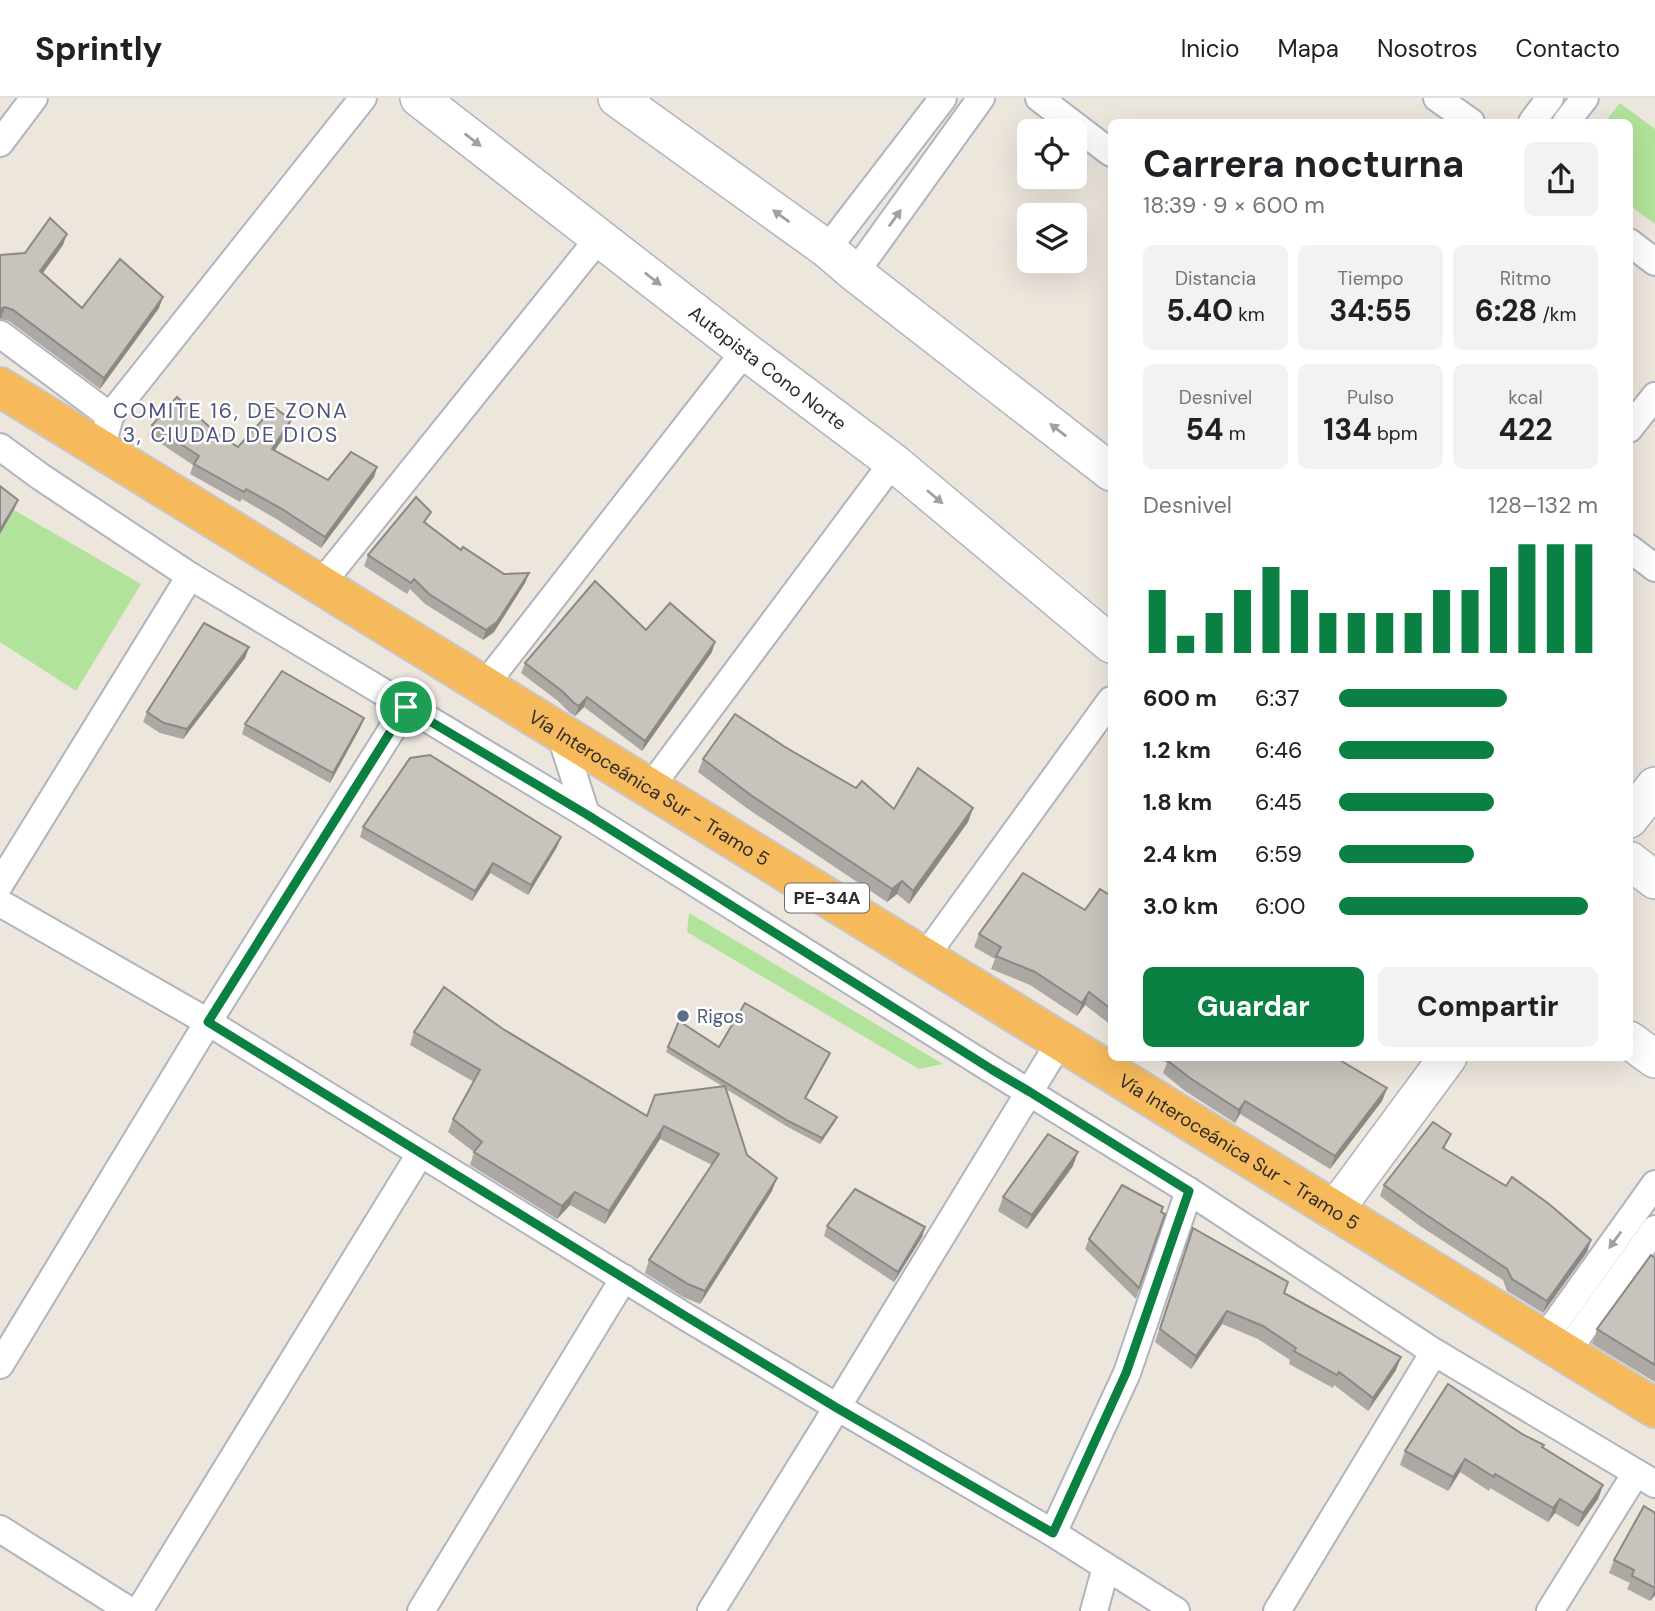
<!DOCTYPE html>
<html lang="es">
<meta charset="utf-8">
<style>
:root{--surface:#fff;--page:#f2f2f2;--text:#202124;--muted:#757577;--line:#e0e0e0;--accent:#0b8043}
body{margin:0;font-family:"DM Sans",sans-serif;background:var(--page);color:var(--text);height:100vh;display:flex;flex-direction:column;font-size:26px;white-space:nowrap}
*{box-sizing:border-box;margin:0}
p{font-size:23px;color:var(--muted)}
.icon{flex:none;width:38px;height:38px;fill:none;stroke:currentColor;stroke-width:2;stroke-linecap:round;stroke-linejoin:round}
.map{position:relative;flex:1;overflow:hidden}
.side{position:absolute;left:1108px;top:21px;width:525px;height:942px;display:flex;flex-direction:column;background:var(--surface);border-radius:10px;box-shadow:0 7px 28px #0002}
.side>*{flex:none}
.controls{position:absolute;left:1017px;top:21px;display:grid;gap:14px}
.controls a{display:grid;place-items:center;width:70px;height:70px;border-radius:10px;background:var(--surface);box-shadow:0 7px 28px #0002;font-size:35px}
.pin{position:absolute;display:grid;place-items:center;width:60px;height:60px;color:#fff;margin:-30px;border:4px solid #fff;border-radius:50%;box-shadow:0 2px 7px #0007}
.round{display:grid;place-items:center;flex:none;width:74px;height:74px;border-radius:10px;background:var(--page)}
.overview{display:flex;align-items:center;justify-content:space-between;height:119px;padding:0 35px}
h1{font-size:38px;font-weight:700;line-height:52px}
.stats{display:grid;grid-template-columns:repeat(3,1fr);gap:10px;height:119px;padding:7px 35px}
.stats div{display:grid;align-content:center;border-radius:10px;background:var(--page);text-align:center}
.stats b{font-size:30px;font-weight:700}
.stats small{font-size:19px;font-weight:400}
.stats p{font-size:19px}
.chart{height:196px;padding:14px 35px}
.chart p{display:flex;justify-content:space-between}
.chart svg{width:100%;height:126px;margin-top:7px;stroke:var(--accent);stroke-width:6}
.button{display:flex;gap:14px;margin-top:auto;padding:14px 35px}
.button a{flex:1;height:80px;border-radius:10px;background:var(--accent);color:#fff;font-size:28px;font-weight:700;line-height:80px;text-align:center}
.button a+a{background:var(--page);color:var(--text)}
ul{padding:0 35px;list-style:none;font-size:23px}
li{display:grid;grid-template-columns:112px 84px 1fr;align-items:center;height:52px}
li i{height:18px;border-radius:9px;background:var(--accent)}
header{display:flex;align-items:center;gap:42px;box-sizing:border-box;height:98px;padding:0 35px;background:var(--surface);border-bottom:2px solid var(--line)}
header strong{font-size:33px}
nav{display:flex;gap:38px;margin-inline-start:auto;font-size:24px}
.map>svg:first-child{display:block}
</style>
<header>
<strong>Sprintly</strong>
<nav><a>Inicio</a><a>Mapa</a><a>Nosotros</a><a>Contacto</a></nav>
</header>
<div class="map">
<svg width="1655" height="1513" viewBox="0 0 1655 1513">
<rect width="100%" height="100%" fill="#ede6dd"/>
<g fill="#b1e39a">
<path d="M1620 5 1655 31V126L1629 107V24H1605Z"/>
<path d="M14 412 141 486 76 593 0 544V436Z"/>
<path d="M689 815 943 966 919 971 687 834Z"/>
</g>
<g fill="none" stroke-linecap="round" stroke-linejoin="round">
<g stroke="#b1b3be" stroke-width="30">
<g id="minor">
<path d="M1039 0 1111 55"/>
<path d="M1437 0 1471 24"/>
<path d="M1532 24 1550 0"/>
<path d="M1566 24 1585 0"/>
<path d="M0 45 34 0"/>
<path d="M1629 144 1655 164"/>
<path d="M827 151 943 0"/>
<path d="M855 175 981 0"/>
<path d="M0 236 110 318"/>
<path d="M1629 331 1655 298"/>
<path d="M0 349 41 379 190 478 586 716 991 971 1189 1093 1434 1254 1655 1386"/>
<path d="M101 352 110 318 363 0"/>
<path d="M1629 450 1655 470"/>
<path d="M321 486 599 140"/>
<path d="M484 588 745 253"/>
<path d="M560 635 586 716"/>
<path d="M649 691 893 364"/>
<path d="M0 786 190 478"/>
<path d="M0 805 208 924 686 1219 837 1309 1053 1435 1176 1513"/>
<path d="M924 860 1111 602"/>
<path d="M1544 1241 1655 1086"/>
<path d="M1566 1255 1655 1131"/>
<path d="M0 1267 208 924 406 609"/>
<path d="M0 1431 130 1513"/>
<path d="M1053 1435 1127 1275 1189 1093"/>
<path d="M139 1513 420 1056"/>
<path d="M421 1513 624 1180"/>
<path d="M711 1513 822 1334 1061 942"/>
<path d="M1094 1513 1106 1469"/>
<path d="M1277 1513 1434 1254"/>
<path d="M1550 1513 1636 1375"/>
</g>
</g>
<g stroke="#b1b3be" stroke-width="40">
<g id="secondary">
<path id="s1" d="M419 0 745 253 893 364 1111 546"/>
<path d="M617 0 827 151 855 175 1111 374"/>
<path d="M1629 721 1655 688"/>
<path d="M1629 762 1655 782"/>
<path d="M1629 942 1655 961"/>
<path d="M1334 1113 1448 959"/>
</g>
</g>
<g stroke="#c8c8c8" stroke-width="42">
<g id="trunk">
<path id="s2" d="M0 289 1655 1310"/>
</g>
</g>
<use href="#minor" stroke="#fff" stroke-width="26"/>
<use href="#secondary" stroke="#fff" stroke-width="37"/>
<use href="#trunk" stroke="#f6ba5c" stroke-width="38"/>
</g>
<g fill="#aca8a3">
<path d="M63 147 43 175 82 210H159L100 291 9 223 0 221 25 155Z"/>
<path d="M152 327 216 335 238 349 288 333 275 352 328 382 377 369 374 379 321 450 278 422 242 401 240 404 190 376 193 367 148 337Z"/>
<path d="M427 424 426 426 461 452 504 476 529 475 525 485 494 534 483 542 425 506 410 491 407 496 364 468 368 457Z"/>
<path d="M646 532 712 554 642 653 584 609 575 618 570 615 558 603 521 575 525 565Z"/>
<path d="M249 549 245 560 183 641 160 635 143 624 147 614Z"/>
<path d="M364 620 360 630 330 685 242 636 245 626Z"/>
<path d="M785 649 894 711 973 710 968 724 909 806 897 796 887 804 748 711 698 674 703 661Z"/>
<path d="M363 729 557 749 528 797 490 775 472 803 360 739Z"/>
<path d="M1111 798V927L1085 907 1077 918 1030 887 991 871 995 861 974 849 979 836 1085 812Z"/>
<path d="M503 931 647 1018 722 988 666 954 668 949H719L830 955 806 1000 837 1019 835 1024 820 1046 786 1028 726 991 747 1057 772 1093 700 1206 683 1199 645 1175 649 1162 712 1067 660 1041 605 1126 570 1107 557 1121 470 1067 474 1054 448 1034 453 1021 474 984 410 947 414 934Z"/>
<path d="M1157 959H1337L1343 964 1387 990 1382 1003 1330 1071 1240 1016 1235 1025 1185 993 1163 975 1167 965Z"/>
<path d="M1446 1048 1444 1051 1591 1142 1587 1154 1543 1215 1507 1193 1503 1182 1420 1128 1380 1098 1384 1087Z"/>
<path d="M1073 1068 1027 1131 998 1113 1003 1099Z"/>
<path d="M1161 1114 1165 1116 1136 1201 1085 1151 1089 1141Z"/>
<path d="M827 1128 925 1129 922 1139 894 1184 824 1138Z"/>
<path d="M1193 1130 1284 1195 1396 1272 1368 1313 1334 1287 1333 1290 1289 1266 1290 1262 1258 1241 1222 1226 1191 1271 1155 1244Z"/>
<path d="M1655 1160V1284L1592 1246 1597 1231Z"/>
<path d="M1543 1350 1603 1387 1598 1401 1578 1429 1555 1415 1548 1424 1490 1390 1489 1393 1460 1374 1448 1393 1400 1367 1405 1353Z"/>
<path d="M1655 1415V1497L1650 1503 1627 1491 1630 1485 1609 1475 1614 1462Z"/>
</g>
<g fill="#8c8884">
<path d="M67 136 63 147 36 184 40 173Z"/>
<path d="M163 199 159 210 100 291 104 280Z"/>
<path d="M5 209 1 220 0 221V211Z"/>
<path d="M291 322 288 333 269 361 272 351Z"/>
<path d="M377 369 374 379 321 450 325 439Z"/>
<path d="M18 402 14 412 0 436V432Z"/>
<path d="M529 475 525 485 494 534 483 542 486 532Z"/>
<path d="M715 544 712 554 642 653 645 643Z"/>
<path d="M249 549 245 560 183 641 187 631Z"/>
<path d="M587 599 584 609 575 618 579 608Z"/>
<path d="M364 620 360 630 330 685 333 675Z"/>
<path d="M973 710 968 724 909 806 913 793Z"/>
<path d="M561 739 557 749 528 797 531 787Z"/>
<path d="M493 765 490 775 472 803 475 793Z"/>
<path d="M902 783 897 796 887 804 892 791Z"/>
<path d="M1089 894 1085 907 1077 918 1082 905Z"/>
<path d="M830 955 828 960 803 1005 805 1000Z"/>
<path d="M1387 990 1382 1003 1330 1071 1335 1058Z"/>
<path d="M1245 1003 1240 1016 1235 1025 1239 1012Z"/>
<path d="M837 1019 835 1024 820 1046 822 1040Z"/>
<path d="M664 1028 660 1041 605 1126 609 1113Z"/>
<path d="M1078 1054 1073 1068 1027 1131 1032 1117Z"/>
<path d="M777 1080 772 1093 700 1206 705 1193Z"/>
<path d="M575 1094 570 1107 557 1121 562 1108Z"/>
<path d="M925 1129 922 1139 894 1184 898 1174Z"/>
<path d="M1591 1142 1587 1154 1543 1215 1547 1203Z"/>
<path d="M1227 1213 1222 1226 1191 1271 1196 1258Z"/>
<path d="M1401 1259 1396 1272 1368 1313 1373 1300Z"/>
<path d="M1465 1361 1460 1374 1448 1393 1453 1379Z"/>
<path d="M1603 1387 1598 1401 1578 1429 1583 1415Z"/>
<path d="M1560 1401 1555 1415 1548 1424 1553 1410Z"/>
<path d="M1655 1490V1497L1650 1503Z"/>
</g>
<g fill="#c8c3bd" stroke="#8c8884" stroke-width="2">
<path d="M50 120 67 136 40 173 82 210 120 161 163 199 104 280 13 212 5 209 0 211V157L25 155Z"/>
<path d="M177 299 216 335 238 349 274 309 291 322 272 351 328 382 351 354 377 369 325 439 282 411 246 391 244 394 194 366 199 358 152 327Z"/>
<path d="M0 388 18 402 0 432Z"/>
<path d="M416 399 431 414 424 424 461 452 463 449 504 476 529 475 497 524 486 532 429 496 414 481 411 485 368 457Z"/>
<path d="M595 483 646 532 670 505 715 544 645 643 587 599 579 608 574 605 562 593 525 565Z"/>
<path d="M204 525 249 549 187 631 164 625 147 614Z"/>
<path d="M282 573 364 620 333 675 245 626Z"/>
<path d="M735 616 785 649 856 690 862 683 894 711 918 670 973 710 913 793 902 783 892 791 752 698 703 661Z"/>
<path d="M430 657 561 739 531 787 493 765 475 793 363 729 410 660Z"/>
<path d="M1023 775 1085 812 1100 791 1111 798V911L1089 894 1082 905 1035 874 996 858 1001 849 979 836Z"/>
<path d="M444 889 503 931 647 1018 655 997 725 988 747 1057 777 1080 705 1193 688 1186 649 1162 719 1056 664 1028 609 1113 575 1094 562 1108 474 1054 482 1044 453 1021 480 972 414 934Z"/>
<path d="M745 905 830 955 805 1000 837 1019 822 1040 788 1023 668 949 679 923 719 949Z"/>
<path d="M1171 959H1337L1343 964 1387 990 1335 1058 1245 1003 1239 1012 1190 980 1168 963Z"/>
<path d="M1433 1024 1451 1036 1443 1050 1506 1088 1512 1079 1549 1106 1591 1142 1547 1203 1512 1181 1507 1171 1425 1116 1384 1087Z"/>
<path d="M1048 1036 1078 1054 1032 1117 1003 1099Z"/>
<path d="M1122 1087 1163 1109 1161 1114 1165 1116 1139 1190 1089 1141Z"/>
<path d="M855 1091 925 1129 898 1174 827 1128Z"/>
<path d="M1193 1130 1288 1184 1284 1195 1401 1259 1373 1300 1339 1274 1337 1277 1294 1253 1296 1250 1263 1228 1227 1213 1196 1258 1160 1231Z"/>
<path d="M1651 1157 1655 1160V1267L1597 1231Z"/>
<path d="M1448 1286 1522 1336 1544 1347 1542 1349 1603 1387 1583 1415 1560 1401 1553 1410 1495 1376 1494 1379 1465 1361 1453 1379 1405 1353Z"/>
<path d="M1644 1408 1655 1415V1490L1632 1478 1634 1472 1614 1462Z"/>
</g>
<defs><path id="oneway-solid" d="M-6-.8H1V-3.2L6.5 0L1 3.2V.8H-6Z" transform="scale(1.75)"/></defs>
<g fill="#a0a0a0">
<use href="#oneway-solid" transform="translate(473 42) rotate(38)"/>
<use href="#oneway-solid" transform="translate(781 118) rotate(-144)"/>
<use href="#oneway-solid" transform="translate(895 120) rotate(-54)"/>
<use href="#oneway-solid" transform="translate(653 181) rotate(38)"/>
<use href="#oneway-solid" transform="translate(1058 332) rotate(-142)"/>
<use href="#oneway-solid" transform="translate(935 399) rotate(40)"/>
<use href="#oneway-solid" transform="translate(1615 1142) rotate(126)"/>
</g>
<g fill="none" stroke-linecap="round" stroke-linejoin="round">
<g stroke="#fff" stroke-width="14">
<path id="route" d="M406 609 586 716 991 971 1030 994 1189 1093 1126 1275 1053 1435 837 1310 687 1219 208 924Z"/>
</g>
<use href="#route" stroke="#0b8043" stroke-width="9"/>
</g>
<circle fill="#5c6f8a" stroke="#fff" stroke-width="2.5" cx="683" cy="918" r="7"/>
<g text-anchor="middle" stroke-width="5" stroke-linejoin="round" paint-order="stroke">
<rect fill="#fff" stroke="#6b6b6b" stroke-width="2" x="785" y="785.5" width="84" height="29" rx="5"/>
<g font-size="18" font-weight="bold" fill="#2b2b2b">
<text x="827" y="806">PE-34A</text>
</g>
<g font-size="19" fill="#2b2b2b" stroke="#fff">
<text dy="7" stroke="none"><textPath href="#s1" startOffset="441">Autopista Cono Norte</textPath></text>
<text dy="7" stroke="none"><textPath href="#s2" startOffset="763">Vía Interoceánica Sur - Tramo 5</textPath></text>
<text dy="7" stroke="none"><textPath href="#s2" startOffset="1456">Vía Interoceánica Sur - Tramo 5</textPath></text>
</g>
<g font-size="19" fill="#4e5e75" stroke="#fff" text-anchor="start">
<text x="697" y="925">Rigos</text>
</g>
<g font-size="21" letter-spacing="2" fill="#4b537c" stroke="#fff">
<text x="231" y="320">COMITE 16, DE ZONA<tspan x="231" dy="24">3, CIUDAD DE DIOS</tspan></text>
</g>
</g>
</svg>
<div class="controls">
<a><svg class="icon" aria-label="locate" viewBox="0 0 24 24"><circle cx="12" cy="12" r="6"/><path d="M12 2v4M12 18v4M2 12h4M18 12h4"/></svg></a>
<a><svg class="icon" aria-label="layers" viewBox="0 0 24 24"><path d="M12 4l9 5-9 5-9-5zM3 14l9 5 9-5"/></svg></a>
</div>
<div class="pin" style="left:406px;top:609px;background:#1e9e55"><svg class="icon" aria-label="arrive" viewBox="0 0 24 24"><path d="M6 21V4h12l-3 4 3 4H6"/></svg></div>
<section class="side">
<div class="overview"><div><h1>Carrera nocturna</h1><p>18:39 · 9 × 600 m</p></div><a class="round"><svg class="icon" aria-label="share" viewBox="0 0 24 24"><path d="M12 15V3M7 8l5-5 5 5M5 13v7h14v-7"/></svg></a></div>
<div class="stats">
<div><p>Distancia</p><b>5.40<small> km</small></b></div>
<div><p>Tiempo</p><b>34:55</b></div>
<div><p>Ritmo</p><b>6:28<small> /km</small></b></div>
</div>
<div class="stats">
<div><p>Desnivel</p><b>54<small> m</small></b></div>
<div><p>Pulso</p><b>134<small> bpm</small></b></div>
<div><p>kcal</p><b>422</b></div>
</div>
<div class="chart"><p><span>Desnivel</span>128–132 m</p>
<svg viewBox="0 0 160 44" preserveAspectRatio="none"><path d="M5 44V22M15 44V38M25 44V30M35 44V22M45 44V14M55 44V22M65 44V30M75 44V30M85 44V30M95 44V30M105 44V22M115 44V22M125 44V14M135 44V6M145 44V6M155 44V6"/></svg>
</div>
<ul>
<li><b>600 m</b>6:37<i style="width:65%"></i></li>
<li><b>1.2 km</b>6:46<i style="width:60%"></i></li>
<li><b>1.8 km</b>6:45<i style="width:60%"></i></li>
<li><b>2.4 km</b>6:59<i style="width:52%"></i></li>
<li><b>3.0 km</b>6:00<i style="width:96%"></i></li>
</ul>
<div class="button"><a>Guardar</a><a>Compartir</a></div>
</section>
</div>
